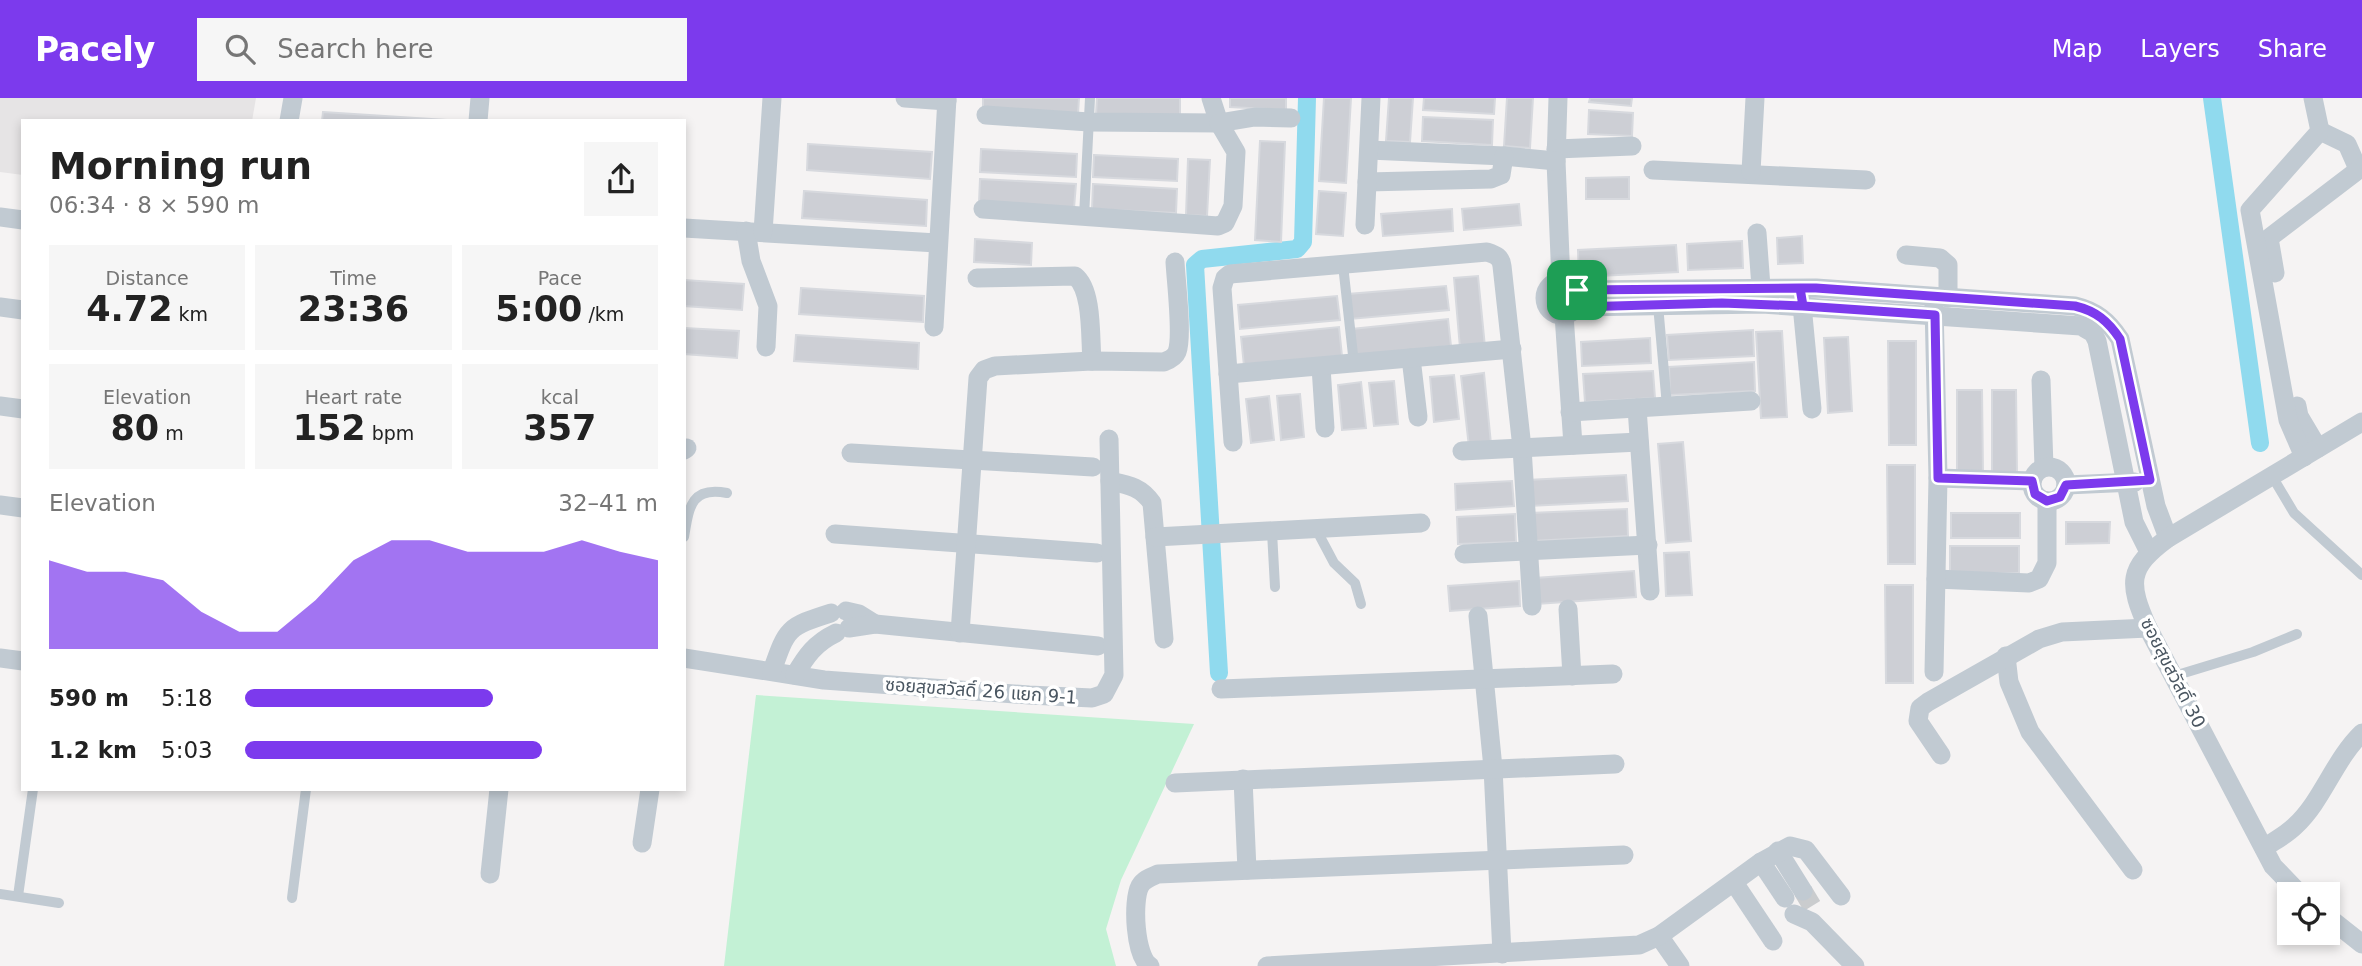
<!DOCTYPE html>
<meta charset="utf-8">
<style>
:root{--surface:#fff;--page:#f6f6f6;--text:#222;--muted:#767676;--accent:#7c3aed}
body{margin:0;font-family:"DejaVu Sans","Noto Sans Thai",sans-serif;background:var(--page);color:var(--text);height:100vh;display:flex;flex-direction:column;font-size:26px;white-space:nowrap}
*{box-sizing:border-box;margin:0}
p{font-size:23px;color:var(--muted)}
.icon{flex:none;width:38px;height:38px;fill:none;stroke:currentColor;stroke-width:2;stroke-linecap:round;stroke-linejoin:round}
.map{position:relative;flex:1;overflow:hidden}
.panel{position:absolute;left:21px;top:21px;width:665px;height:672px;display:flex;flex-direction:column;background:var(--surface);border-radius:0px;box-shadow:0 4px 10px #0003}
.panel>*{flex:none}
.buttons{position:absolute;left:2277px;top:784px;display:grid;gap:14px}
.buttons a{display:grid;place-items:center;width:63px;height:63px;border-radius:0px;background:var(--surface);box-shadow:0 4px 10px #0003;font-size:35px}
.pin{position:absolute;display:grid;place-items:center;width:60px;height:60px;color:#fff;margin:-30px;border-radius:14px;box-shadow:0 4px 10px #0006}
.round{display:grid;place-items:center;flex:none;width:74px;height:74px;border-radius:0px;background:var(--page)}
.head{display:flex;align-items:center;justify-content:space-between;height:119px;padding:0 28px}
h1{font-size:38px;font-weight:700;line-height:52px}
.stats{display:grid;grid-template-columns:repeat(3,1fr);gap:10px;height:119px;padding:7px 28px}
.stats div{display:grid;align-content:center;border-radius:0px;background:var(--page);text-align:center}
.stats b{font-size:35px;font-weight:700}
.stats small{font-size:19px;font-weight:400}
.stats p{font-size:19px}
.chart{height:196px;padding:14px 28px}
.chart p{display:flex;justify-content:space-between}
.chart svg{width:100%;height:126px;margin-top:7px;fill:var(--accent);opacity:.7}
ul{padding:0 28px;list-style:none;font-size:23px}
li{display:grid;grid-template-columns:112px 84px 1fr;align-items:center;height:52px}
li i{height:18px;border-radius:9px;background:var(--accent)}
header{display:flex;align-items:center;gap:42px;box-sizing:border-box;height:98px;padding:0 35px;background:var(--accent);color:#fff}
header strong{font-size:33px}
nav{display:flex;gap:38px;margin-inline-start:auto;font-size:24px}
.search{width:490px;height:63px;background:var(--page);display:flex;align-items:center;gap:18px;box-sizing:border-box;padding:0 24px;border-radius:0px;color:var(--muted);font-size:26px}
.map>svg:first-child{display:block}
</style>
<header>
<strong>Pacely</strong>
<div class="search"><svg class="icon" aria-label="search" viewBox="0 0 24 24"><circle cx="10" cy="10" r="6"/><path d="M15 15l6 6"/></svg>Search here</div>
<nav><a>Map</a><a>Layers</a><a>Share</a></nav>
</header>
<div class="map">
<svg width="2362" height="868" viewBox="0 0 2362 868">
<rect width="100%" height="100%" fill="#f5f3f3"/>
<path fill="#e6e4e5" d="M0 0H256L252 23H23V77L0 74Z"/>
<path fill="#c3f1d5" d="M756 597 1194 626 1121 782 1106 831 1116 868H724Z"/>
<g fill="none" stroke-linecap="round" stroke-linejoin="round">
<g stroke="#90daee" stroke-width="18">
<path d="M2212 0 2260 345"/>
<path d="M1219 575 1195 167 1202 161 1297 151 1303 144 1307 0"/>
</g>
</g>
<g fill="#cdcfd5" stroke="#d7d9de" stroke-width="2">
<path d="M983 0H1079L1078 16 983 11Z"/>
<path d="M1097 0H1180V21L1096 17Z"/>
<path d="M1230 0H1286V12L1230 9Z"/>
<path d="M1324 0H1351L1346 85 1319 83Z"/>
<path d="M1389 0H1413L1410 44 1386 43Z"/>
<path d="M1424 0H1495L1494 16 1423 12Z"/>
<path d="M1507 0H1533L1530 50 1504 48Z"/>
<path d="M1590 0H1632L1631 8 1589 4Z"/>
<path d="M1589 12 1633 15 1632 38 1588 36Z"/>
<path d="M323 14 446 22V23H322Z"/>
<path d="M1423 19 1493 22 1492 47 1422 43Z"/>
<path d="M1260 43 1285 44 1281 144 1255 142Z"/>
<path d="M808 46 932 54 930 81 807 72Z"/>
<path d="M981 51 1077 56 1076 79 980 74Z"/>
<path d="M1094 57 1178 61 1177 83 1093 79Z"/>
<path d="M1188 61 1210 62 1207 118 1186 117Z"/>
<path d="M1629 79V101H1586V80Z"/>
<path d="M980 81 1076 86 1074 110 979 105Z"/>
<path d="M1093 86 1177 91 1176 115 1092 111Z"/>
<path d="M804 93 927 102 926 128 802 120Z"/>
<path d="M1319 93 1346 95 1343 138 1316 136Z"/>
<path d="M1519 106 1521 127 1464 132 1462 111Z"/>
<path d="M1452 111 1453 133 1383 138 1381 116Z"/>
<path d="M1802 138 1803 165 1778 166 1777 140Z"/>
<path d="M975 141 1032 145 1031 167 974 164Z"/>
<path d="M1742 143 1743 170 1688 172 1687 146Z"/>
<path d="M1676 147 1678 174 1579 179 1578 152Z"/>
<path d="M1478 178 1485 249 1460 250 1454 180Z"/>
<path d="M684 182 744 186 742 212 684 208Z"/>
<path d="M1446 188 1449 212 1350 221 1348 196Z"/>
<path d="M801 190 924 198 923 224 799 216Z"/>
<path d="M1337 198 1340 222 1240 231 1238 207Z"/>
<path d="M1448 221 1451 248 1355 258 1352 231Z"/>
<path d="M1339 229 1342 258 1244 268 1241 239Z"/>
<path d="M684 230 739 233 737 260 684 256Z"/>
<path d="M1753 232 1754 258 1669 262 1667 237Z"/>
<path d="M1782 233 1787 319 1761 320 1756 234Z"/>
<path d="M796 237 919 245 918 271 794 263Z"/>
<path d="M1848 239 1852 313 1828 315 1824 240Z"/>
<path d="M1650 240 1651 265 1582 268 1581 244Z"/>
<path d="M1888 243H1916V347H1889Z"/>
<path d="M1754 264 1755 293 1670 297 1669 269Z"/>
<path d="M1653 273 1655 300 1585 304 1583 276Z"/>
<path d="M1484 275 1491 346 1469 349 1461 278Z"/>
<path d="M1454 277 1459 321 1434 324 1430 279Z"/>
<path d="M1394 283 1398 326 1374 328 1369 285Z"/>
<path d="M1361 284 1366 330 1342 332 1338 287Z"/>
<path d="M1957 292H1982L1983 377 1957 378Z"/>
<path d="M1992 292H2016L2017 377H1992Z"/>
<path d="M1300 296 1304 339 1281 342 1277 298Z"/>
<path d="M1269 298 1274 342 1251 345 1246 301Z"/>
<path d="M1683 344 1691 443 1666 445 1658 346Z"/>
<path d="M1887 367H1915V466H1888Z"/>
<path d="M1626 377 1628 403 1529 408 1527 382Z"/>
<path d="M1512 383 1514 408 1456 412 1455 386Z"/>
<path d="M1627 411 1628 438 1531 443 1530 415Z"/>
<rect x="1951" y="415" width="69" height="25"/>
<path d="M1515 416 1516 444 1458 446 1457 419Z"/>
<path d="M2066 424H2110L2109 445 2066 446Z"/>
<rect x="1950" y="448" width="69" height="27"/>
<path d="M1689 454 1692 497 1666 498 1664 455Z"/>
<path d="M1634 473 1636 499 1537 506 1535 480Z"/>
<path d="M1519 483 1520 508 1450 513 1448 488Z"/>
<path d="M1885 487H1913V585H1886Z"/>
</g>
<g fill="none" stroke-linecap="round" stroke-linejoin="round">
<path stroke="#caccce" stroke-width="19" stroke-dasharray="19 10" stroke-linecap="butt" d="M1803 793 1812 808"/>
<g stroke="#c1cad2" stroke-width="10">
<path d="M1084 119 1090 0"/>
<path d="M1343 167 1354 266"/>
<path d="M1658 207 1667 308"/>
<path d="M2272 378 2294 415 2362 477"/>
<path d="M1316 431 1334 465 1355 485 1361 506"/>
<path d="M1272 434 1275 489"/>
<path d="M684 439C689 409 691 388 727 395"/>
<path d="M2174 578 2253 554 2297 536"/>
<path d="M0 796 59 805"/>
<path d="M18 798 33 691"/>
<path d="M292 800 306 691"/>
</g>
<g stroke="#c1cad2" stroke-width="19">
<path d="M905 0 947 3"/>
<path d="M1558 0 1556 63 1561 183"/>
<path d="M986 17 1089 24 1219 25 1211 0"/>
<path d="M289 23 293 0"/>
<path d="M478 23 480 0"/>
<path d="M2320 33 2347 46 2358 71"/>
<path d="M1556 51 1632 48"/>
<path d="M1369 52 1504 58 1556 63"/>
<path d="M1653 72 1866 82"/>
<path d="M1751 74 1755 0"/>
<path d="M1367 84 1491 81 1501 77 1504 58"/>
<path d="M983 111 1218 128 1225 125 1233 108 1236 54 1219 25 1255 19 1291 20"/>
<path d="M0 119 23 122"/>
<path d="M1365 127 1371 0"/>
<path d="M684 130 937 145"/>
<path d="M746 133 751 163 768 208 766 249"/>
<path d="M763 134 772 0"/>
<path d="M1757 135 1761 189"/>
<path d="M1906 157 1940 160 1948 167V200"/>
<path d="M2275 175 2269 140 2362 69"/>
<path d="M977 180 1075 178C1093 192 1090 240 1092 263"/>
<circle cx="1562" cy="200" r="17"/>
<path d="M1577 192 1816 190 2075 208C2096 213 2108 223 2120 241L2156 408 2168 440"/>
<path d="M1801 197 1812 311"/>
<path d="M0 209 23 212"/>
<path d="M1577 209 1762 206 2081 228 2093 235 2097 243 2134 424 2149 454"/>
<path d="M1564 217 1573 347"/>
<path d="M934 229 947 0"/>
<path d="M1411 260 1418 319"/>
<path d="M1321 269 1325 330"/>
<path d="M1228 276 1512 251"/>
<path d="M2041 282 2044 369"/>
<path d="M0 308 23 311"/>
<path d="M2297 308 2299 318 2318 350"/>
<path d="M1637 310 1650 493"/>
<path d="M1570 314 1751 303"/>
<path d="M1233 344 1222 190 1225 180 1230 176 1487 154C1496 157 1501 159 1502 168L1522 350 1532 508"/>
<path d="M684 352 687 350"/>
<path d="M1462 353 1639 344"/>
<path d="M851 355 1093 369"/>
<path d="M2304 359 2288 322 2250 112 2320 33 2313 0"/>
<circle cx="2049" cy="386" r="17"/>
<path d="M1938 380 2032 383"/>
<path d="M1110 383C1129 387 1141 389 1152 405L1164 541"/>
<path d="M2066 387 2135 384"/>
<path d="M0 407 23 410"/>
<path d="M835 436 1097 455"/>
<path d="M1155 439 1421 425"/>
<path d="M1464 456 1648 447"/>
<path d="M1936 481 2029 485 2039 481 2047 465V403"/>
<path d="M1568 511 1572 578"/>
<path d="M846 513 859 516 875 526"/>
<path d="M1478 518 1493 670 1502 856"/>
<path d="M849 530 875 526 1098 548"/>
<path d="M960 535 978 280 984 272 995 268 1092 263 1164 264C1169 262 1175 259 1177 254 1183 239 1176 183 1175 164"/>
<path d="M2006 558 2009 584 2030 634 2133 772"/>
<path d="M0 560 23 563"/>
<path d="M684 560 824 582 1029 597 1092 600 1104 596 1114 577 1109 341"/>
<path d="M772 573C787 530 787 529 831 515"/>
<path d="M1934 574 1938 380 1934 207"/>
<path d="M795 577C806 558 815 545 836 535"/>
<path d="M1221 591 1613 576"/>
<path d="M1941 657 1918 623 1920 610 1928 604 2039 541 2062 534 2148 530"/>
<path d="M1243 681 1247 772"/>
<path d="M1175 685 1615 666"/>
<path d="M642 745 650 691"/>
<path d="M2264 750C2274 743 2286 737 2295 728 2323 702 2334 662 2362 635"/>
<path d="M1778 753 1803 793"/>
<path d="M1761 764 1785 800"/>
<path d="M490 776 499 691"/>
<path d="M1735 786 1773 843"/>
<path d="M2300 796 2273 768 2148 530C2128 485 2127 470 2168 440L2362 324"/>
<path d="M1794 816 1812 824 1855 868"/>
<path d="M2328 819 2362 846"/>
<path d="M1659 838 1680 868"/>
<path d="M1150 868C1135 859 1132 803 1140 788 1144 781 1151 779 1158 776L1624 757"/>
<path d="M1267 868 1639 847 1659 838 1761 764 1790 748 1806 752 1841 798"/>
</g>
</g>
<g fill="none" stroke-linecap="round" stroke-linejoin="round">
<g stroke="#fff" stroke-width="14">
<path id="route" d="M1577 192 1800 190 1803 208 1935 217 1938 380 2032 383 2035 396 2047 403 2060 399 2066 387 2150 382 2120 241C2108 223 2096 213 2075 208L1816 190H1800L1803 208 1722 205 1577 209 1579 198 1577 192"/>
</g>
<use href="#route" stroke="#7c3aed" stroke-width="9"/>
</g>
<g text-anchor="middle" stroke-width="7" stroke-linejoin="round" paint-order="stroke">
<g font-size="18" fill="#4a5661" stroke="#fff">
<text transform="translate(2173 575) rotate(63)" y="6">ซอยสุขสวัสดิ์ 30</text>
<text transform="translate(981 593) rotate(4)" y="6">ซอยสุขสวัสดิ์ 26 แยก 9-1</text>
</g>
</g>
</svg>
<div class="buttons">
<a><svg class="icon" aria-label="locate" viewBox="0 0 24 24"><circle cx="12" cy="12" r="6"/><path d="M12 2v4M12 18v4M2 12h4M18 12h4"/></svg></a>
</div>
<div class="pin" style="left:1577px;top:192px;background:#1e9e55"><svg class="icon" aria-label="arrive" viewBox="0 0 24 24"><path d="M6 21V4h12l-3 4 3 4H6"/></svg></div>
<section class="panel">
<div class="head"><div><h1>Morning run</h1><p>06:34 · 8 × 590 m</p></div><a class="round"><svg class="icon" aria-label="share" viewBox="0 0 24 24"><path d="M12 15V3M7 8l5-5 5 5M5 13v7h14v-7"/></svg></a></div>
<div class="stats">
<div><p>Distance</p><b>4.72<small> km</small></b></div>
<div><p>Time</p><b>23:36</b></div>
<div><p>Pace</p><b>5:00<small> /km</small></b></div>
</div>
<div class="stats">
<div><p>Elevation</p><b>80<small> m</small></b></div>
<div><p>Heart rate</p><b>152<small> bpm</small></b></div>
<div><p>kcal</p><b>357</b></div>
</div>
<div class="chart"><p><span>Elevation</span>32–41 m</p>
<svg viewBox="0 0 160 44" preserveAspectRatio="none"><path d="M0 44V13L10 17L20 17L30 20L40 31L50 38L60 38L70 27L80 13L90 6L100 6L110 10L120 10L130 10L140 6L150 10L160 13V44z"/></svg>
</div>
<ul>
<li><b>590 m</b>5:18<i style="width:60%"></i></li>
<li><b>1.2 km</b>5:03<i style="width:72%"></i></li>
</ul>
</section>
</div>
